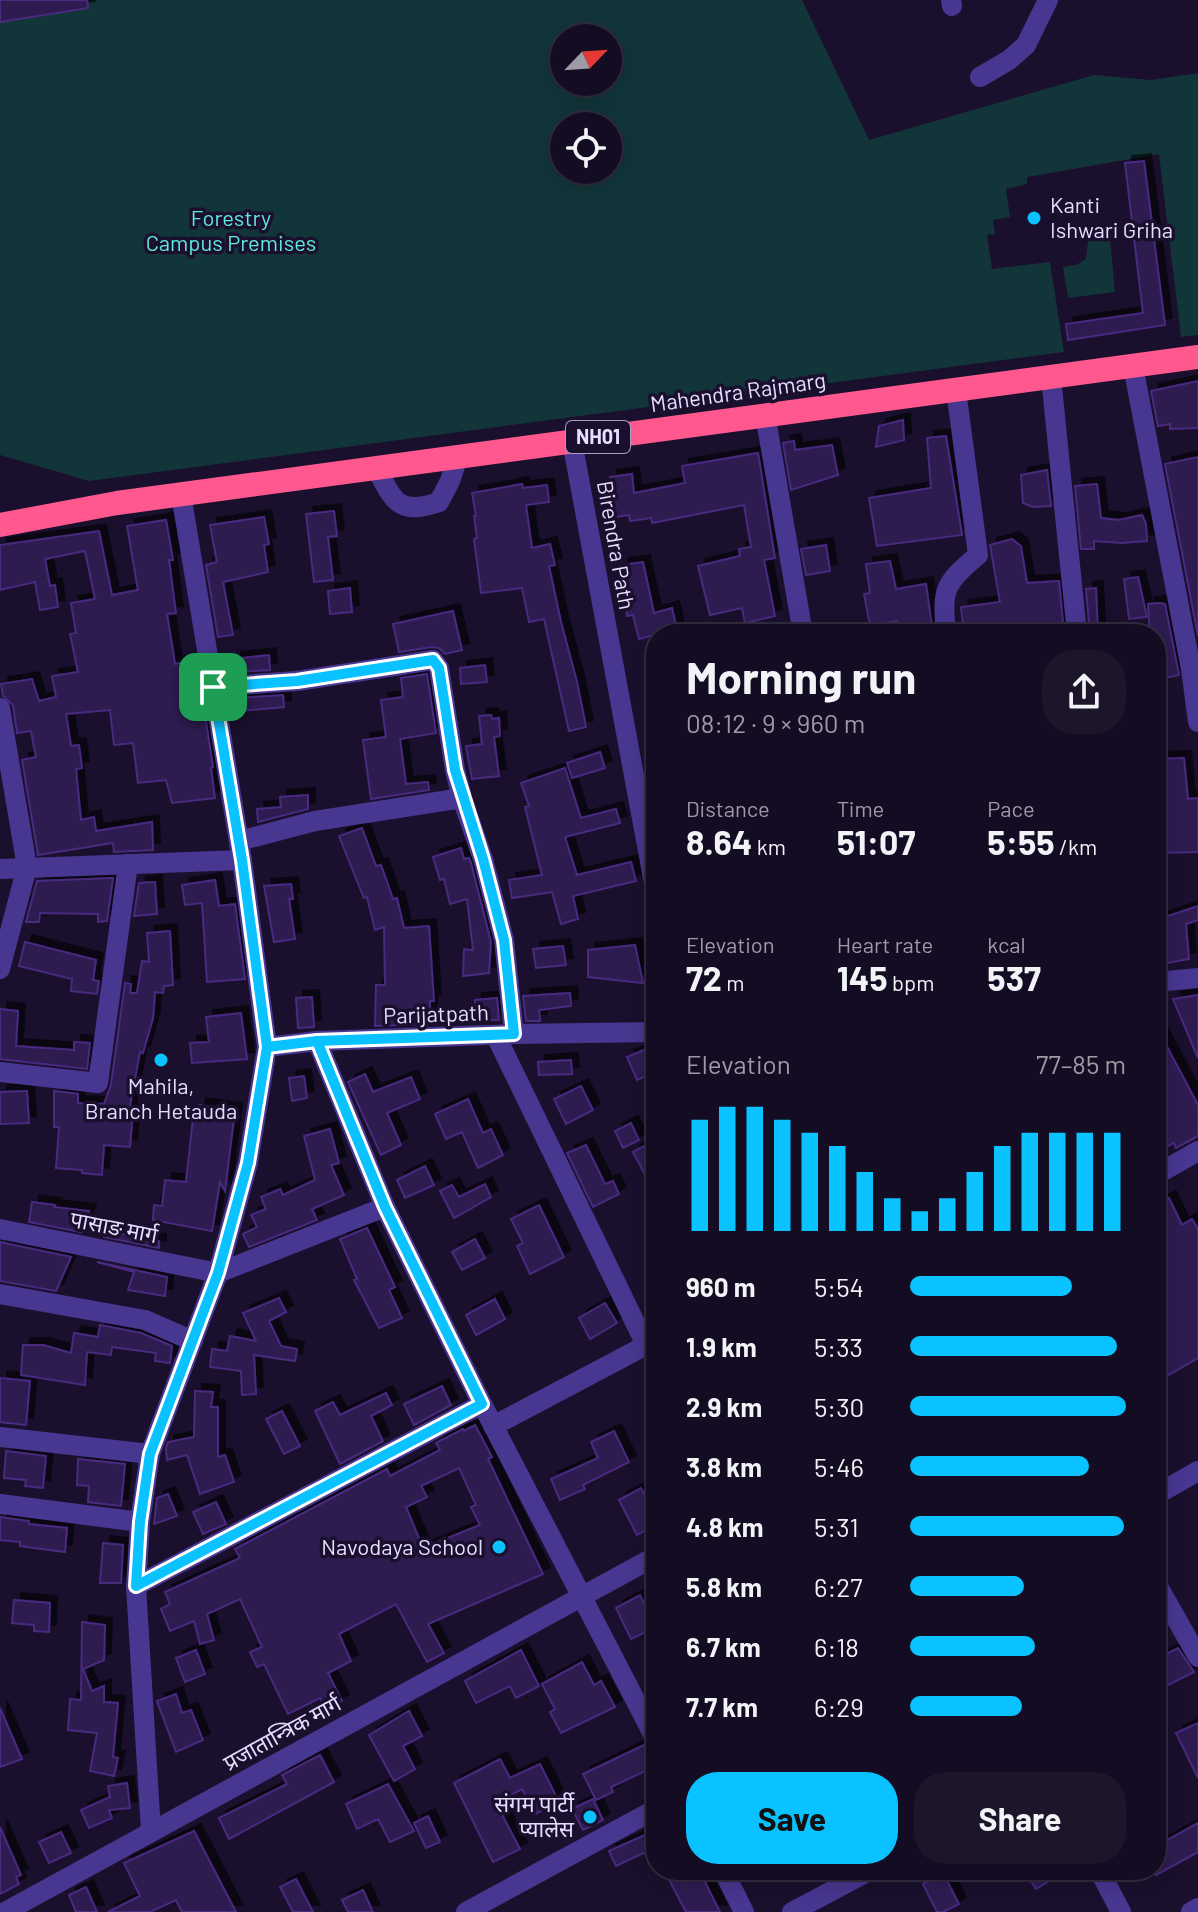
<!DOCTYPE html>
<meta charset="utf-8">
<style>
:root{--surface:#140c22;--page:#1d152a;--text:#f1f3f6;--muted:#9d9ba5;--line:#332c40;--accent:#09c2ff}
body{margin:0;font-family:Barlow,"Noto Sans Devanagari",sans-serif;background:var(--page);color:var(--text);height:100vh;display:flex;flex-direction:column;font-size:30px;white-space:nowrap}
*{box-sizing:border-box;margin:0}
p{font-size:26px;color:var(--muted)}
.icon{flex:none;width:44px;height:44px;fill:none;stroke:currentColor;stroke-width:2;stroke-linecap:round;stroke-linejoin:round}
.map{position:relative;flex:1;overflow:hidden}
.details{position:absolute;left:646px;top:624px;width:520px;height:1256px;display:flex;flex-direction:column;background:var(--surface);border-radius:32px;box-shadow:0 4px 20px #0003,0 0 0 2px var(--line)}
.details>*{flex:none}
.needle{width:52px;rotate:65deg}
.fabs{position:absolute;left:550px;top:24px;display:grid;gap:16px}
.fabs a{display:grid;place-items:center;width:72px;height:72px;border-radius:50%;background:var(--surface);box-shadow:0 4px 20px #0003,0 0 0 2px var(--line);font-size:40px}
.pin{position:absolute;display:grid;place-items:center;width:68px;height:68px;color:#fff;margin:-34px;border-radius:16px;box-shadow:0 4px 12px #0006}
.round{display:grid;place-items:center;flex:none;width:84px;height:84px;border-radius:32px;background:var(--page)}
.overview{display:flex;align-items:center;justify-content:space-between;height:136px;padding:0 40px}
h1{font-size:44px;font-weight:700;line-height:60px}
.figures{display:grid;grid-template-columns:repeat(3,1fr);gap:12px;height:136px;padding:8px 40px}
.figures div{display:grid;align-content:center}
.figures b{font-size:34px;font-weight:700}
.figures small{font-size:22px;font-weight:400}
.figures p{font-size:22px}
.chart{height:224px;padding:16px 40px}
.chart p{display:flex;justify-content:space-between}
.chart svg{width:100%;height:144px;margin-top:8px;stroke:var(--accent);stroke-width:6}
.cta{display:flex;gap:16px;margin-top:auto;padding:16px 40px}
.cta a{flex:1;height:92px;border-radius:32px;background:var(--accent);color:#111;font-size:32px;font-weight:700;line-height:92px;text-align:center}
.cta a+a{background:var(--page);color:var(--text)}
ul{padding:0 40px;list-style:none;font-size:26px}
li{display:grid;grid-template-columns:128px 96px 1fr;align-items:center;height:60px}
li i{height:20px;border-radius:10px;background:var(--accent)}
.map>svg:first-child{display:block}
</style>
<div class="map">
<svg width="1198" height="1912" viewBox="0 0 1198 1912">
<defs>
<filter id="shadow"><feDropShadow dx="7" dy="-7" stdDeviation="0" flood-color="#0009"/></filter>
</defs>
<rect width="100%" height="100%" fill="#1a102e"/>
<g fill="#123539" fill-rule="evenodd">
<path d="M0 0H802L869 140 1094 75 1151 80 1198 73V335L1181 337 1159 154 1027 177V184L1006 189 1010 217 993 220 995 234 987 235 992 269 1050 262 1064 352 89 481 0 455ZM564 38H608V82H564ZM564 126H608V170H564Z"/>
<path d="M1110 240 1115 292 1068 298 1063 267 1076 265 1086 259 1088 241Z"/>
</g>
<g fill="#2d1a51" stroke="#482a7f" stroke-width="2" fill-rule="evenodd" filter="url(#shadow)">
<path d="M0 0H87L88 8 0 22Z"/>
<path d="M1144 161 1165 325 1068 340 1066 324 1143 313 1125 163Z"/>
<path d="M1198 381V428L1170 429V424L1158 426 1151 391Z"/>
<path d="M903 420 904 440 876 447 879 426Z"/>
<path d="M946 436 962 535 877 546 869 498 931 488 927 438Z"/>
<path d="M794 441 795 450 832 445 838 475 791 490 783 443Z"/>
<path d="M758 453 775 558 764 560 775 616 745 623 742 608 710 615 698 566 740 556 739 549 751 547 744 505 652 523 651 518 630 521 629 515 615 517 610 477 632 474 634 493 685 483 682 466Z"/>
<path d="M1198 457V636L1165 464Z"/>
<path d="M1047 470 1051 506 1033 507 1023 503 1021 475Z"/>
<path d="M522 484 523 488 547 485 549 502 526 505 532 548 550 544 555 565 549 566 561 622 577 682 586 727 569 731 544 619 529 622 522 588 481 593 474 539 477 538 474 516H476L472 493Z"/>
<path d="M1097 484 1101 518 1119 520 1142 515 1146 524 1147 541 1122 543 1094 541V549H1081L1075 486Z"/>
<path d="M334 511 337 536 328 537 333 580 314 582 306 514Z"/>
<path d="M264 517 269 544 264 545 268 572 223 582 233 635 218 637 206 565 217 562 210 525Z"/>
<path d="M166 520 173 560H169L176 613 167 614 175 664 185 662 190 692 201 690 213 767 211 768 215 798 172 803 166 780 138 783 133 743 114 745 110 710 66 714 71 746 79 745 82 768 76 769 81 820 94 817 96 831 152 822 153 850 114 852 113 843 38 855 22 760 36 757 31 731 17 733 13 705 3 696 1 684 32 679 39 701 56 697 52 676 78 672 70 634 76 633 71 603 95 599 85 551 45 559 50 586 55 585 58 607 40 610 35 582 0 590V545L99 531 112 595 138 590 127 526Z"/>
<path d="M1012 539 1021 546 1027 583 1059 581 1064 633 964 634 961 607 1000 602 990 545Z"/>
<path d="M826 545 830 571 806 575 801 549Z"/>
<path d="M890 561 896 589 926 584 933 634H899L897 621 870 625 864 594 870 593 866 564Z"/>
<path d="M643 562 654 613 672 608 677 629 639 639 633 615 627 616 621 565Z"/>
<path d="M1138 577 1147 617 1129 619 1124 579Z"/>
<path d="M350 588 352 612 330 614 328 591Z"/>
<path d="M1096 588 1098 634H1090L1086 589Z"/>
<path d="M1160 603 1165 604 1179 675 1156 680V634H1150L1148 604Z"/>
<path d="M453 611 462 650 445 654 439 648 431 647 399 652 393 624Z"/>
<path d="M269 655 270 670 235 672 234 659Z"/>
<path d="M485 665 487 682 461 684 460 668Z"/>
<path d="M427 674 436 733 400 739 406 784 428 782 429 790 371 799 363 740 386 737 381 700 403 697 401 678Z"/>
<path d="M283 695 284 707 241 711 239 698Z"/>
<path d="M491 715 492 719 499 718 500 736 494 737 499 776 472 779 466 746 482 744 479 716Z"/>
<path d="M600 752 605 768 572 778 567 763Z"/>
<path d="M1184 758 1188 799 1198 798V852L1156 853V759Z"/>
<path d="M565 768 581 818 616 809 620 823 565 837 577 875 631 862 636 881 573 896 578 919 561 924 552 892 512 898 509 880 542 875 525 807 529 806 521 783Z"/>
<path d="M308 795V809L258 822 257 809 281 807 280 797Z"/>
<path d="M362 828 376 866 381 865 393 899 397 898 404 928 429 926 434 1001H430V1024L375 1026 376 985H385L384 927 375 930 367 897 364 898 339 836Z"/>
<path d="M461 848 464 859 469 858 471 863 491 942 489 973 463 976 464 949 473 950 467 899 450 904 444 879 440 880 433 857Z"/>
<path d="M113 878 107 921 98 922V914L40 913 39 922H26L37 881Z"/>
<path d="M215 880 219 906 235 904 245 979 207 982 202 903 185 905 182 885Z"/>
<path d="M155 882 157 914 134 916 139 883Z"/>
<path d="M291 884 293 899H289L295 939 274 942 264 886Z"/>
<path d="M1198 906V920L1186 924 1189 959 1156 965V920Z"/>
<path d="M170 931 173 985 164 986 163 993 155 992 153 1018 143 1053 140 1052 129 1111 133 1112 130 1147 104 1145 102 1175 82 1173V1170L56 1168 59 1127H54V1091L78 1094V1103L104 1104 111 1085 125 983 131 984 130 993H137L142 961 149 962 147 933Z"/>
<path d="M25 942 96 960 93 980 99 981 97 994 71 991 72 979 19 966Z"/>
<path d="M635 945 643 983 588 977V950Z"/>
<path d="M563 946 566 965 536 968 533 949Z"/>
<path d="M570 993 571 1006 539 1010 540 1021H526L523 996Z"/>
<path d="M1198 995V1058L1173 999Z"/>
<path d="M312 997 314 1027 298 1028 296 998Z"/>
<path d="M497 998 499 1020H475V1000Z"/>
<path d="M0 1009 18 1011 16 1046 74 1050V1042L90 1043 87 1069 0 1059Z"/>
<path d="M241 1013 247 1059 192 1063 190 1043 209 1042 206 1017Z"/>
<path d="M1156 1026 1198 1105V1136L1176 1148 1174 1143 1156 1152Z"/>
<path d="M651 1047 656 1058V1072L637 1080 627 1057Z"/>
<path d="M571 1060 572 1074 539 1075 538 1062Z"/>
<path d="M365 1074 373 1092 411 1077 420 1099 387 1113 401 1145 381 1155 348 1082Z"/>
<path d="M304 1076 307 1098 292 1101 289 1078Z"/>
<path d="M581 1086 593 1110 566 1124 554 1099Z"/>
<path d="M27 1091 29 1123 0 1124V1092Z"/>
<path d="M468 1099 483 1133 491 1129 503 1155 478 1168 462 1132 446 1139 435 1114Z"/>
<path d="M199 1105 235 1110 225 1191 220 1182 212 1231 153 1220 154 1205 162 1206 165 1180 186 1182 193 1118 197 1119Z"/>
<path d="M631 1123 639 1140 623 1148 615 1131Z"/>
<path d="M330 1129 339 1163 331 1165 344 1195 312 1209 317 1220 249 1247 243 1234 257 1227 251 1215 266 1209 261 1197 280 1189 283 1195 315 1180 304 1136Z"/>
<path d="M656 1140V1196L633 1152Z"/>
<path d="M586 1145 605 1184 613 1181 619 1194 593 1207 567 1153Z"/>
<path d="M425 1166 434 1185 405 1198 397 1180Z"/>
<path d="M485 1184 491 1197 454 1218 440 1191 452 1185 459 1197Z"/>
<path d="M1169 1198 1182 1225 1192 1219 1198 1229V1358L1156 1382V1204Z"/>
<path d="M32 1202 55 1205 54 1207 89 1211 81 1232 29 1222Z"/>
<path d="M539 1205 564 1257 530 1274 517 1246 523 1243 511 1219Z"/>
<path d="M367 1228 395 1287 389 1290 402 1318 379 1328 354 1280 357 1279 340 1239Z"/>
<path d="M106 1231 159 1241V1248L104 1237Z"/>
<path d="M475 1239 485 1258 462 1270 452 1252Z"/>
<path d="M0 1242 71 1257 56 1291 0 1281Z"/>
<path d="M97 1262 167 1277 165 1296 128 1290 134 1272Z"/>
<path d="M279 1298 286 1312 269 1321 281 1346 297 1349 295 1361 254 1355 256 1394 242 1395 241 1371 210 1367 212 1349 227 1351 230 1336 256 1341 243 1313Z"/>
<path d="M495 1299 505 1319 476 1335 466 1315Z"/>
<path d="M605 1303 617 1323 590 1339 579 1318Z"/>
<path d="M100 1325 141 1333 172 1346 170 1363 155 1361 156 1353 112 1347 111 1355 87 1352 85 1385 21 1375 23 1345H43L71 1353 74 1333 98 1337Z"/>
<path d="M0 1378 30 1381 26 1425 0 1422Z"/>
<path d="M442 1386 451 1405 414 1425 404 1404Z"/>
<path d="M195 1391 213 1392 211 1407H218V1457L225 1455 234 1482 200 1494 187 1455 167 1460 166 1448 168 1442 194 1437Z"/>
<path d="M386 1393 392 1405 371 1416 383 1441 340 1464 315 1411 333 1402 340 1415Z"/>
<path d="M282 1411 300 1446 284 1454 266 1419Z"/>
<path d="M475 1425 492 1457 488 1459 543 1574 428 1624 444 1653 427 1662 396 1604 339 1634 351 1661 328 1673 342 1701 326 1710 320 1698 288 1714 264 1664 257 1667 250 1652 262 1647 240 1599 207 1614 214 1640 200 1644 194 1621 170 1631 161 1609 170 1604 165 1592 240 1558 235 1549 387 1469 390 1476 440 1450 436 1443 463 1429 464 1431ZM459 1468 476 1505 471 1507 480 1525 423 1548 406 1507 427 1497 421 1486Z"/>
<path d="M614 1431 629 1462 583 1485 585 1489 560 1500 551 1479 598 1458 591 1442Z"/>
<path d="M6 1451 46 1456 43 1488 25 1486 26 1480 4 1478Z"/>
<path d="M78 1459 125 1464 121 1506 88 1502 89 1486 77 1485Z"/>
<path d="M641 1488 656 1518V1525L637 1535 619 1500Z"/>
<path d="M168 1494 177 1516 154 1524 157 1498Z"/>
<path d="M216 1502 226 1524 203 1534 193 1512Z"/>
<path d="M0 1517 29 1521V1524L67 1528 65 1552 20 1546V1542L0 1540Z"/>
<path d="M103 1543 123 1545 121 1583H100Z"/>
<path d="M640 1595 656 1627 631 1639 616 1608Z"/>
<path d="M14 1600 50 1603 49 1632 34 1631V1625L12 1623Z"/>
<path d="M82 1622 105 1625 104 1660 83 1669 92 1691 104 1686V1702L118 1703 113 1757 118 1758 114 1776 90 1771 97 1733 68 1730 70 1699 81 1700Z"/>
<path d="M1178 1648 1194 1672 1156 1691V1659Z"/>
<path d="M196 1650 205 1674 185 1682 176 1658Z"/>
<path d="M521 1650 539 1686 516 1698 510 1686 476 1703 465 1681Z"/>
<path d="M582 1662 594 1685 601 1681 615 1707 561 1733 550 1712 555 1709 542 1684Z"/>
<path d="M176 1694 182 1713 191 1710 203 1740 176 1752 157 1701Z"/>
<path d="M0 1708 22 1759 0 1767Z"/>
<path d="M409 1711 422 1736 403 1746 415 1769 394 1781 369 1735Z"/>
<path d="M1198 1723V1778L1176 1733Z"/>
<path d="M644 1745 651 1752 656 1766 611 1787 613 1792 596 1800 583 1774Z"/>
<path d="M320 1755 334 1782 229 1839 219 1818 287 1784 282 1775Z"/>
<path d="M500 1759 510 1778 540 1764 559 1802 535 1814 522 1789 496 1803 520 1849 493 1862 454 1783Z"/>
<path d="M127 1783 130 1808 109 1810 112 1818 89 1828 81 1810 110 1797 108 1786Z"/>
<path d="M388 1784 414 1831 390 1842 378 1819 357 1829 346 1804Z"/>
<path d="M593 1799 603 1820 583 1830 572 1809Z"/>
<path d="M428 1816 440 1842 426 1848 414 1823Z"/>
<path d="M1198 1823V1852L1156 1875V1846Z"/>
<path d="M0 1827 21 1875 16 1877 19 1884 0 1894Z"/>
<path d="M656 1830V1847L616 1866 609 1851Z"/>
<path d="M194 1831 236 1912H182L176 1900 150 1912H108L140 1896 124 1863Z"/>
<path d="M61 1832 71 1853 49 1863 39 1842Z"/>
<path d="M664 1870H699L720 1912H686Z"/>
<path d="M1024 1870H1067L1036 1889Z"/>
<path d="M943 1873 959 1904 943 1912H937L923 1884Z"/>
<path d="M296 1879 313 1912H293L280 1887Z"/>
<path d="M86 1887 97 1912H76L69 1895Z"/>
<path d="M363 1890 373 1912H348L342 1900Z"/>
</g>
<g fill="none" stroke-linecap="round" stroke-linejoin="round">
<g stroke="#483791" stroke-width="20">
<path d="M951 0 952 6"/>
<path d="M980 77 1009 60 1026 45 1048 0"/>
<path d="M1133 366 1191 669 1198 722"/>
<path d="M1051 377 1077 634"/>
<path d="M765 414 803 634"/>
<path d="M572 441 656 894"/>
<path d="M376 468C394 501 398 516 439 502L450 481 458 457"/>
<path d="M946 634C942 589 943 585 978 555L956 390"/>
<path d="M213 687 297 681 433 660 439 668 455 770 462 798 315 821 239 841"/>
<path d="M0 708 27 867 0 969"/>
<path d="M462 798 483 859 504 940 514 1034"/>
<path d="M0 869 242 860"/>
<path d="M1156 982 1198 978"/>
<path d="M496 1036 646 1345"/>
<path d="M317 1041 385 1207 482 1404 656 1740"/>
<path d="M267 1047 317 1041 514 1034 656 1032"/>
<path d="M0 1072 98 1083 128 864"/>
<path d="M1156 1175 1198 1151"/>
<path d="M0 1229 218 1273 385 1207"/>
<path d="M0 1294 145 1320 193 1341"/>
<path d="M493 1426 656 1340"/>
<path d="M0 1437 150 1454"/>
<path d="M1156 1495 1198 1471"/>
<path d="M0 1504 140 1522"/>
<path d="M1156 1583 1198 1657"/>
<path d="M136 1586 482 1404"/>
<path d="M151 1832 136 1586 140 1522 150 1454 218 1273 248 1163 267 1047 242 860 181 494"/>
<path d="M723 1870 744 1912"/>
<path d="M1099 1870 1121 1912"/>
<path d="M5 1912 656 1556"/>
<path d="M466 1912 656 1809"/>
<path d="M792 1912 871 1870"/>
<path d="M1191 1912 1198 1908"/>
</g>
<path stroke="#ff588f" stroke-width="24" d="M0 525 117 503 1198 357"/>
</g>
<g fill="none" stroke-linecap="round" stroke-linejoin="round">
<g stroke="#fff" stroke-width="16">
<path id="route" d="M213 687 242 860 267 1047 317 1041 385 1207 482 1404 136 1586 140 1522 150 1454 218 1273 248 1163 267 1047 317 1041 514 1034 504 940 483 859 455 770 439 668 433 660 297 681 213 687"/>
</g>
<use href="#route" stroke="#09c2ff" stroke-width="10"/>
</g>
<g fill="#09c2ff" stroke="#1a102e" stroke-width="3">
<circle cx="1034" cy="218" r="8"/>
<circle cx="161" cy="1060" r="8"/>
<circle cx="499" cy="1547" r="8"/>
<circle cx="590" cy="1817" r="8"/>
</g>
<g text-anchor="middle" stroke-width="7" stroke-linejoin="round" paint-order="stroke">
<rect fill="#1a102e" stroke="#a9a0c0" stroke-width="2" x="566" y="421" width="64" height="32" rx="6"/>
<g font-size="20" font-weight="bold" fill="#e6ddff">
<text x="598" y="444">NH01</text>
</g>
<g font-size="22" fill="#e6ddff" stroke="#1a102e" text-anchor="end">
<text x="1050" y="213" text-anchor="start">Kanti<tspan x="1050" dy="25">Ishwari Griha</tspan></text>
<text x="161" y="1094" text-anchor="middle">Mahila,<tspan x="161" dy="25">Branch Hetauda</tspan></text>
<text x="483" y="1555">Navodaya School</text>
<text x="574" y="1812">संगम पार्टी<tspan x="574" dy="25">प्यालेस</tspan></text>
</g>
<g font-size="22" fill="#5eeadc" stroke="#1a102e">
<text x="231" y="226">Forestry<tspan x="231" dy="25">Campus Premises</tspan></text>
</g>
<g font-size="22" fill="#e6ddff" stroke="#1a102e">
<text transform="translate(738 392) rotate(-8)" y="8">Mahendra Rajmarg</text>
<text transform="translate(616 545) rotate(80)" y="8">Birendra Path</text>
<text transform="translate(436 1014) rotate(-2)" y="8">Parijatpath</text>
<text transform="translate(114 1227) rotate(11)" y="8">पासाङ मार्ग</text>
<text transform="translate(282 1733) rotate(-29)" y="8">प्रजातान्त्रिक मार्ग</text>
</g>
</g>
</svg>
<div class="fabs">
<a><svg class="needle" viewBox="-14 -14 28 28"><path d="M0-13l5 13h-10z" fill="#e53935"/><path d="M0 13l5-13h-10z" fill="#9d9ba5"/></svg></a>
<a><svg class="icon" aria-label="locate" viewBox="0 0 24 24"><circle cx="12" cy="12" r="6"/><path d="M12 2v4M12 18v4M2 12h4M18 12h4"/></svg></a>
</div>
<div class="pin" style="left:213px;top:687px;background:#1e9e55"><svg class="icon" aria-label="arrive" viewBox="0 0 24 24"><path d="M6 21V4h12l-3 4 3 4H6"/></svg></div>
<section class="details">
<div class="overview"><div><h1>Morning run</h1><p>08:12 · 9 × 960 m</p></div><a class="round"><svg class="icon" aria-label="share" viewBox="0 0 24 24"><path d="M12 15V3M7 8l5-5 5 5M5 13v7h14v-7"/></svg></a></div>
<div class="figures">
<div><p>Distance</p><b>8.64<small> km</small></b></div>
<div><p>Time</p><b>51:07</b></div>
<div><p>Pace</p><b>5:55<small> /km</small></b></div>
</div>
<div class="figures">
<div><p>Elevation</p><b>72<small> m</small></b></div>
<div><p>Heart rate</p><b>145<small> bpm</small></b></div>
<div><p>kcal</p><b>537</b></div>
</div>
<div class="chart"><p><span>Elevation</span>77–85 m</p>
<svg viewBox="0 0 160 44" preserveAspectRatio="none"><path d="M5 44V10M15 44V6M25 44V6M35 44V10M45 44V14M55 44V18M65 44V26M75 44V34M85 44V38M95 44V34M105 44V26M115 44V18M125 44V14M135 44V14M145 44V14M155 44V14"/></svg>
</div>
<ul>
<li><b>960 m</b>5:54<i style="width:75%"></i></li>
<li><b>1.9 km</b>5:33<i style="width:96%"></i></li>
<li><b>2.9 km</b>5:30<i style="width:100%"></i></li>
<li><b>3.8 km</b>5:46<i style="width:83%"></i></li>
<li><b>4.8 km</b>5:31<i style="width:99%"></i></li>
<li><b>5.8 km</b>6:27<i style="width:53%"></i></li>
<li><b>6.7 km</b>6:18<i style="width:58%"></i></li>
<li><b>7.7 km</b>6:29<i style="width:52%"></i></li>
</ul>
<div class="cta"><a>Save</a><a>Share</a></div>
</section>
</div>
